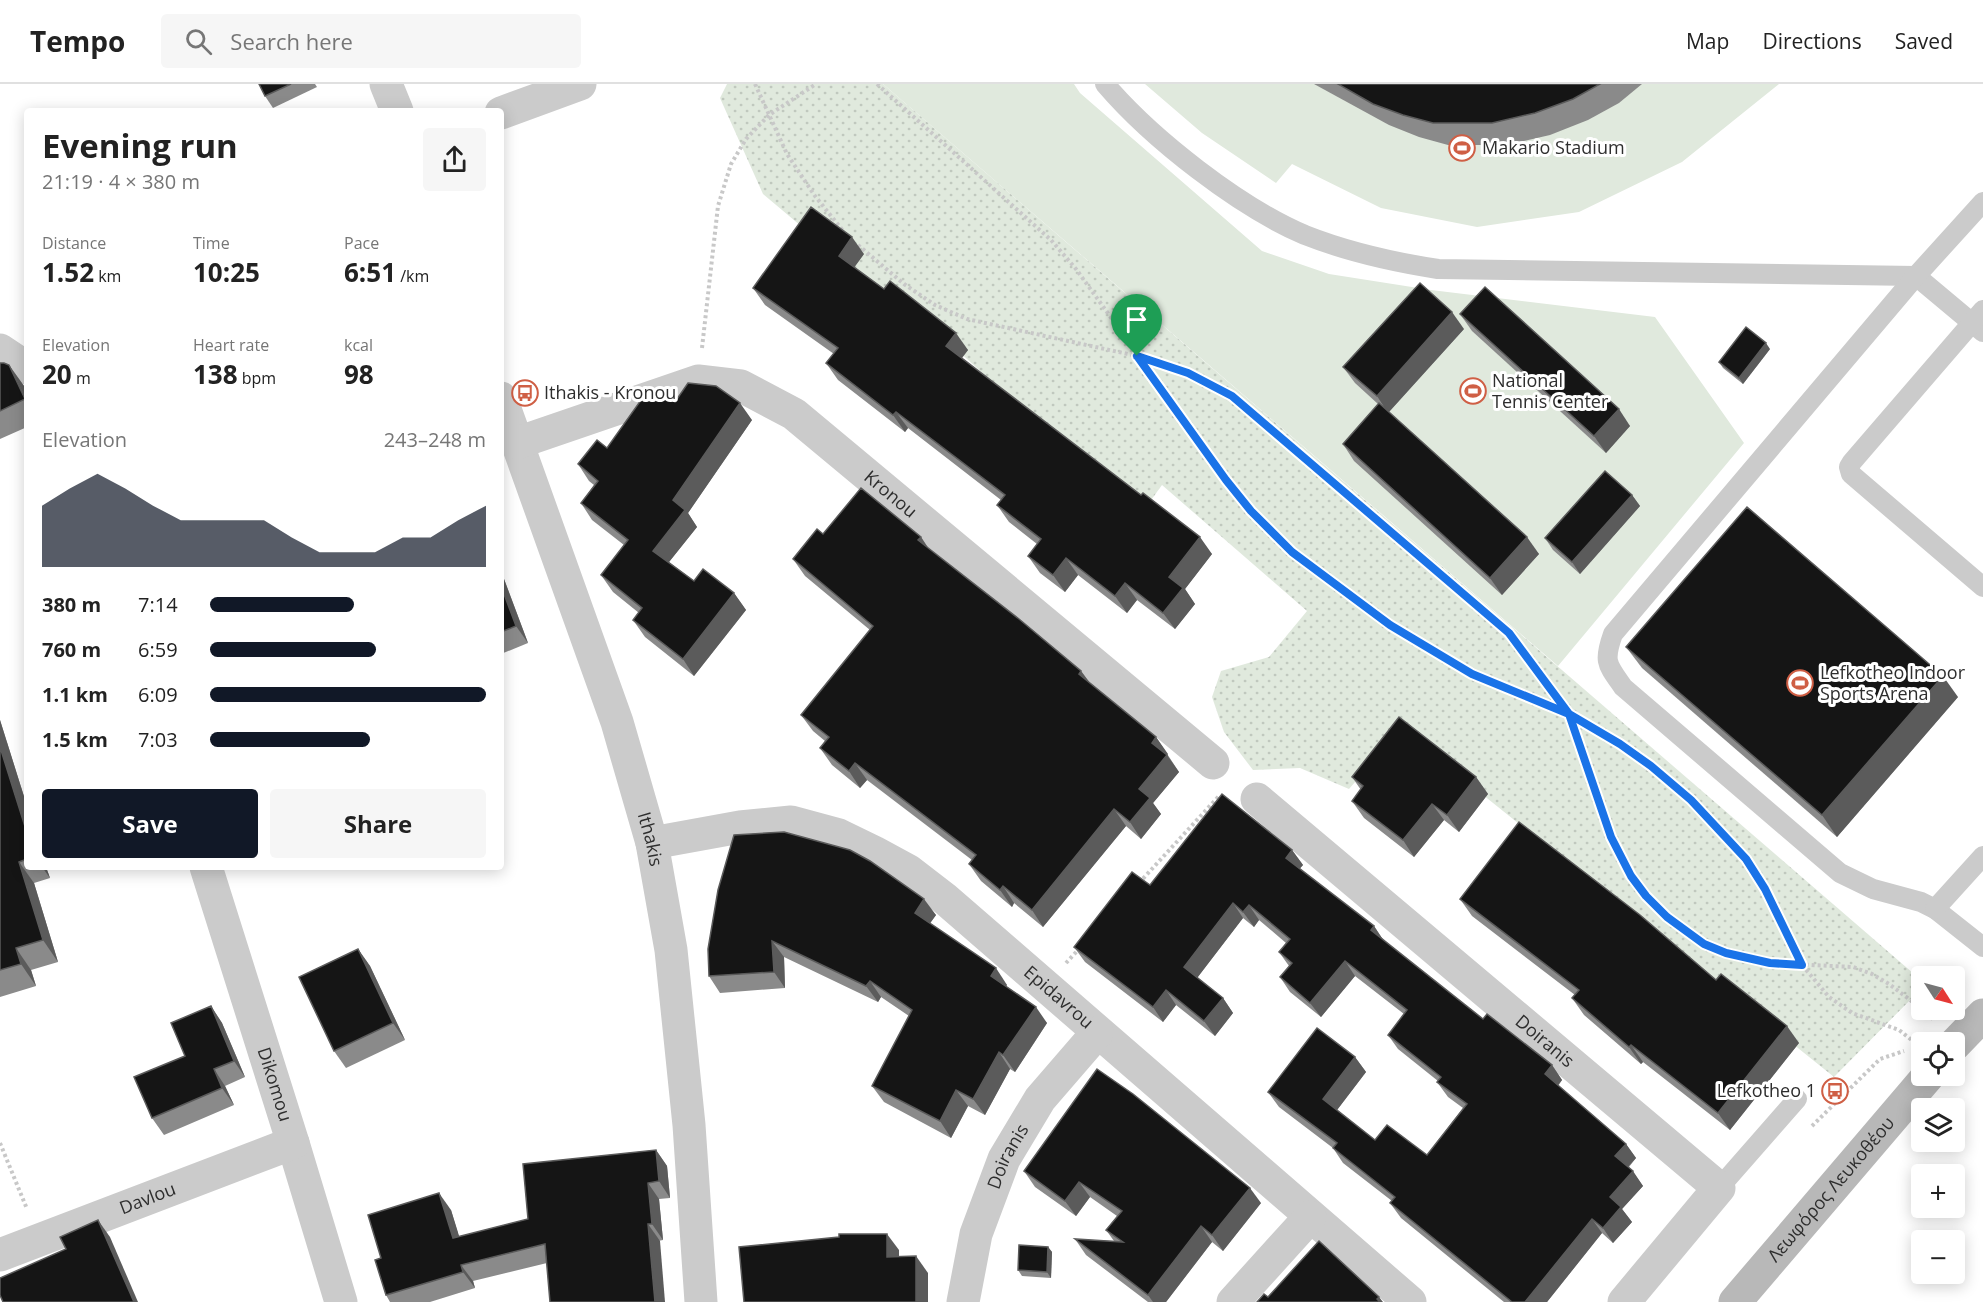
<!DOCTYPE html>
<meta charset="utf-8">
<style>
:root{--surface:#fff;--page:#f6f6f6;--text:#222;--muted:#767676;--line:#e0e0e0;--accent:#111827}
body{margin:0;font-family:"Open Sans",sans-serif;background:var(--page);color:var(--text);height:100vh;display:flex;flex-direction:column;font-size:22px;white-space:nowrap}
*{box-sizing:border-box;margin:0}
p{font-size:20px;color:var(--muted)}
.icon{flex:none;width:33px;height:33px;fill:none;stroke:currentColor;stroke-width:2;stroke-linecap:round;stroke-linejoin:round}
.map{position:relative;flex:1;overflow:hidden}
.side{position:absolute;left:24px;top:24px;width:480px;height:762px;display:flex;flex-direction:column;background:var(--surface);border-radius:6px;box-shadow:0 3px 15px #0003}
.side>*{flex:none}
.needle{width:39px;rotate:126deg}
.controls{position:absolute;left:1911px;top:882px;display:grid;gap:12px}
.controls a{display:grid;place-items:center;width:54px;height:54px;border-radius:6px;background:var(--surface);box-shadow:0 3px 15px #0003;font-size:30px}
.pin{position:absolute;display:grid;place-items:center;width:51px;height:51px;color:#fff;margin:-62px -26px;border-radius:50% 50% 50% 0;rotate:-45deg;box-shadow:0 0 6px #0007}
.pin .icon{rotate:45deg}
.round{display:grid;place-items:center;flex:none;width:63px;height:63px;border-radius:6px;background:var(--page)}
.overview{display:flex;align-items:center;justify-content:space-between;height:102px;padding:0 18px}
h1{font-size:33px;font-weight:700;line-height:45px}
.figures{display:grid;grid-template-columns:repeat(3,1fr);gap:9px;height:102px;padding:6px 18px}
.figures div{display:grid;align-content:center}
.figures b{font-size:26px;font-weight:700}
.figures small{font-size:16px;font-weight:400}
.figures p{font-size:16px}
.chart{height:168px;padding:12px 18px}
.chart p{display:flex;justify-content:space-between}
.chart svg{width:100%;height:108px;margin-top:6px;fill:var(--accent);opacity:.7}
.button{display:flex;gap:12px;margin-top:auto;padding:12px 18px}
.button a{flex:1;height:69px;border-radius:6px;background:var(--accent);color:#fff;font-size:24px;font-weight:700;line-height:69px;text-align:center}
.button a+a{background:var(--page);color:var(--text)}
ul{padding:0 18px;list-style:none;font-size:20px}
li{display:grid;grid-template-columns:96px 72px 1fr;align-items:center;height:45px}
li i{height:15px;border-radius:8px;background:var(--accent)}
header{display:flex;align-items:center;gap:36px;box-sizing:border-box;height:84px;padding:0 30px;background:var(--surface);border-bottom:2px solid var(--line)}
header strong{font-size:28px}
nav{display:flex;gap:33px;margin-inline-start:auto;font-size:21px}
.search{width:420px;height:54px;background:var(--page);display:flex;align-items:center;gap:15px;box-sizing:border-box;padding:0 21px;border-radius:6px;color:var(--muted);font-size:22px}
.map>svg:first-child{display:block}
</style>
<header>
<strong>Tempo</strong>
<div class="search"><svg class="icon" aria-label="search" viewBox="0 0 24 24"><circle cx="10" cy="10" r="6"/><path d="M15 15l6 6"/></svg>Search here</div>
<nav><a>Map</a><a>Directions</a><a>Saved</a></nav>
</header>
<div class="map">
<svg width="1983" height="1218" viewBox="0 0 1983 1218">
<defs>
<pattern id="park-dots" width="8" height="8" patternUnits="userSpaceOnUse" patternTransform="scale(1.5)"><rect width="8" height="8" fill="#e0e9dd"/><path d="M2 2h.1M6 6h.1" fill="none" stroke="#c0c8be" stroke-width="1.8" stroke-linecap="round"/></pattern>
</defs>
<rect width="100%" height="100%" fill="#fff"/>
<g fill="#e0e9dd">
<path d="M883 0H1074L1080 9 1262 167 1329 190 1431 206 1655 233 1744 359 1558 582Z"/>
<path d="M1145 0H1779L1682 78 1579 128 1477 143 1381 124 1292 80 1276 99 1202 49Z"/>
</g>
<path fill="url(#park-dots)" d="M727 0H883L1921 896V905L1834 993 1401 645 1349 705 1300 684 1253 686 1224 648 1212 613 1221 587 1269 573 1307 527 1162 401 1141 430 1041 343 918 230 877 206 763 110 720 14Z"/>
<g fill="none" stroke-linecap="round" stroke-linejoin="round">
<g stroke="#c8c8c8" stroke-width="4" stroke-dasharray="3 3" stroke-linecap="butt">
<path d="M755 0 787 70 815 112 844 148"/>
<path d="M877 0 1051 156 1076 185 1107 228 1226 396 1251 427 1292 468 1390 541 1472 590 1568 630 1620 660 1651 682 1691 716 1746 775 1765 805 1802 881 1829 913 1852 929 1899 946 1918 961"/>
<path d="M858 161 904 200 935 221 967 235 1137 272 1188 289 1232 312 1509 549 1568 630 1611 753 1631 792 1646 812 1667 833 1704 860 1752 876 1770 879 1853 883 1872 890 1889 900 1922 925"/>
<path d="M702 264 718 122 731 80 746 55 769 31 816 0"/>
<path d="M1139 799 1219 712"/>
<path d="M1066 879 1079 865"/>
<path d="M1922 926 1933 935"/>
<path d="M1812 1042 1880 975 1904 967"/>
<path d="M0 1059 27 1125"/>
</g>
<g stroke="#cbcbcb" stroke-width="20">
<path d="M1105 0C1152 55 1239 123 1305 151 1348 168 1393 178 1438 185L1916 192 1983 248"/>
<path d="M1983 118 1916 192 1613 550C1603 578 1607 580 1623 603L1840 789 1873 805 1921 818 1935 825 1983 863"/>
<path d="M1983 226 1852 378 1849 383 1851 390 1983 503"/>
<path d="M1935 825 1983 772"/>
<path d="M1719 1104 1797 1015"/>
</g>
<g stroke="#cbcbcb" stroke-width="33">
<path d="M386 0 397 27"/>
<path d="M501 29 580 0"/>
<path d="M0 266 27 284"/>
<path id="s1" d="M501 314 617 638 652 759 671 866 689 1041 701 1218"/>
<path id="s2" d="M517 359 698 297 741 302 794 330 1213 679"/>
<path id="s3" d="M1257 715 1719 1104 1624 1218"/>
<path id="s4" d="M652 759 740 743 791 738 839 751 874 768 909 787 944 814 1410 1218"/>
<path id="s5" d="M206 783 293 1059 341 1218"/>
<path id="s6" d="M0 1171 293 1059"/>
<path id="s7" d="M963 1218 976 1150 1004 1075 1040 1015 1097 949"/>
<path d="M1233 1218 1310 1133"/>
</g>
<g stroke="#b8b8b8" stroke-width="33">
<path d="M1954 961 1983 931"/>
<path id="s8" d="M1735 1218 1928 992"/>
</g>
</g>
<g fill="#8a8a8a">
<path d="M259 0H315L317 3 273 24 265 12Z"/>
<path d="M1314 0H1642L1619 19 1588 36 1550 51 1507 61H1448L1419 53 1389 41Z"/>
<path d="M864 170 854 183 968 266 962 274 1212 470 1185 505 1195 520 1175 545 1137 516 1127 529 1078 491 1065 508 1040 489 1028 472 1037 460 1009 438 997 421 1001 416 908 344 905 348 838 296 826 279 834 270 765 221 753 204Z"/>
<path d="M1460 230 1630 342 1606 369 1472 247Z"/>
<path d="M1464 245 1389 328 1539 470 1502 511 1354 377 1343 360 1378 320 1355 299 1343 283Z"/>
<path d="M1770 265 1743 300 1723 284 1719 278Z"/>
<path d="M0 279 9 281 24 302 27 308V343L0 355Z"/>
<path d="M675 318 752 336 688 429 697 443 669 478 694 497 734 509 746 526 694 592 645 553 633 536 639 529 613 508 601 491 624 461 592 436 581 419 594 401 589 397 578 380 607 364Z"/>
<path d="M1632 411 1640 422 1580 490 1553 466 1545 454Z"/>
<path d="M823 450 921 453 929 465 1081 587 1089 598 1156 653 1179 688 1153 719 1161 730 1141 755 1126 742 1043 843 1014 819 1012 823 981 797 969 780 972 776 867 696 860 704 832 681 820 664 825 657 813 647 801 631 870 546 805 492 793 475Z"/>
<path d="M501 487 528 559 501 570Z"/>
<path d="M1626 563 1958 613 1837 753 1642 584Z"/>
<path d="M0 636 27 722V783H46L50 794 34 799 58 878 31 886 36 902 0 913Z"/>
<path d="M1352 693H1476L1488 710 1459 748 1444 736 1414 773 1364 734 1352 717 1361 706Z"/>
<path d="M850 766 936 831 930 839 1007 901 1006 902 1047 939 1015 988 1010 985 985 1031 968 1022 951 1054 884 1018 872 1002 909 932 881 913 878 918 784 873 785 904 720 909 709 892Z"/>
<path d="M1292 766 1303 781 1299 785 1374 842 1383 856 1483 935 1552 981 1562 996 1558 1002 1626 1060 1636 1074 1629 1083 1643 1102 1622 1125 1632 1138 1613 1159 1602 1149 1547 1218H1504L1401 1134 1390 1119 1392 1117 1343 1079 1333 1064 1279 1023 1268 1008 1355 973 1366 988 1337 1026 1375 1056 1427 1071 1463 1024 1448 1013 1437 998 1438 997 1398 965 1388 951 1404 930 1355 892 1321 933 1290 908 1280 893 1289 882 1279 868 1286 859 1259 836 1254 843 1243 834 1197 894 1223 914 1233 929 1215 952 1176 921 1163 938 1085 878 1074 863 1150 801Z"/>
<path d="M1460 815 1716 896 1799 959 1730 1046 1643 978 1641 980 1584 931 1572 914 1575 911 1472 832Z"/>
<path d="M358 865 370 882 405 956 346 984 334 967Z"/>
<path d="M211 922 222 939 245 993 225 1002 234 1021 164 1051 152 1034Z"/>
<path d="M656 1066 667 1082 670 1114 659 1115 663 1156 547 1179 473 1197 475 1204 430 1218H390L386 1211 381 1174 451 1126 459 1153 528 1135Z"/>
<path d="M1024 1087 1261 1119 1223 1167 1212 1158 1166 1218H1148L1086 1171 1075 1155 1114 1157 1106 1146 1117 1132 1090 1113 1076 1132 1035 1103Z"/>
<path d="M1048 1163 1052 1168 1051 1194 1022 1192 1018 1186Z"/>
</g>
<g fill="#5b5b5b">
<path d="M852 153 864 170 851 188 839 172Z"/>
<path d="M1452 228 1464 245 1388 329 1377 312Z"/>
<path d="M956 249 968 266 958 279 946 262Z"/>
<path d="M1766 259 1770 265 1743 300 1739 294Z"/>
<path d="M9 281 24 302 27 308V317Z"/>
<path d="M740 319 752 336 688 429 697 443 665 483 653 467 673 416Z"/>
<path d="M1619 325 1630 342 1606 369 1594 352Z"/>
<path d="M896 328 908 344 905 348 893 331Z"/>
<path d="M1632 411 1640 422 1580 490 1572 478Z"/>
<path d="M921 453 932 470 918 456Z"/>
<path d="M1200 453 1212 470 1185 505 1195 520 1175 545 1163 529 1169 493Z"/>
<path d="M1527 453 1539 470 1502 511 1490 494Z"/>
<path d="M1066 474 1078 491 1065 508 1053 491Z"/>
<path d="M501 487 528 559 516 542 501 502Z"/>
<path d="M1125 499 1137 516 1127 529 1115 512Z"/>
<path d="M734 509 746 526 694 592 683 575Z"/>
<path d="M1081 587 1093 603 1079 590Z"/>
<path d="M1943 592 1958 613 1837 753 1822 731Z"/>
<path d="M0 636 27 722V749L0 663Z"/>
<path d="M1156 653 1168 670 1166 672 1167 671 1179 688 1153 719 1161 730 1141 755 1130 738 1152 659Z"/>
<path d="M855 679 867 696 860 704 849 687Z"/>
<path d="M1476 693 1488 710 1459 748 1447 731Z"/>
<path d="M1432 720 1444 736 1414 773 1403 756Z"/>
<path d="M1114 725 1126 742 1043 843 1032 826Z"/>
<path d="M1292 766 1303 781 1296 789 1286 774Z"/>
<path d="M19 778 34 799 58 878 43 856Z"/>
<path d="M42 783H46L50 794Z"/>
<path d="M1003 802 1014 819 1012 823 1000 806Z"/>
<path d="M924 815 936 831 926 845 915 829Z"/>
<path d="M1233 819 1243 834 1194 898 1184 883Z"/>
<path d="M1249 821 1259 836 1254 843 1243 828Z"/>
<path d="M1374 842 1384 857 1371 846Z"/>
<path d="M772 857 784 873 785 904 774 888Z"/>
<path d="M16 864 31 886 36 902 21 880Z"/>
<path d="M358 865 370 882 405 956 393 939Z"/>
<path d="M1345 877 1355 892 1321 933 1310 919Z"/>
<path d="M996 884 1007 901 1002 908 991 892Z"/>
<path d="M870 897 881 913 878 918 866 902Z"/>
<path d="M1166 906 1176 921 1163 938 1153 923Z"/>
<path d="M1223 914 1233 929 1215 952 1204 937Z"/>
<path d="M211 922 222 939 245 993 234 977Z"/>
<path d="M1036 923 1047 939 1015 988 1003 971Z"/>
<path d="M1787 942 1799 959 1730 1046 1718 1029Z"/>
<path d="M1631 961 1643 978 1641 980 1629 963Z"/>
<path d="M999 968 1010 985 985 1031 973 1015Z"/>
<path d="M1355 973 1366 988 1334 1030 1323 1015Z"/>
<path d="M1552 981 1562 996 1555 1005 1545 990Z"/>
<path d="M214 985 225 1002 234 1021 222 1004Z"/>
<path d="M956 1006 968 1022 951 1054 940 1037Z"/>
<path d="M1626 1060 1636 1074 1625 1086 1615 1072Z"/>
<path d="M656 1066 667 1082 670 1114 659 1097Z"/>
<path d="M1633 1087 1643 1102 1622 1125 1632 1138 1613 1159 1603 1144 1610 1113Z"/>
<path d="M1079 1098 1090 1113 1076 1132 1065 1117Z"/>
<path d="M648 1099 659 1115 663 1156 652 1140Z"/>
<path d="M1250 1104 1261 1119 1223 1167 1212 1151Z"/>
<path d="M439 1109 451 1126 465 1171 453 1154Z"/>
<path d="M1592 1135 1602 1149 1547 1218H1525Z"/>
<path d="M98 1136 110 1153 138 1218H134Z"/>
<path d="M648 1140 660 1157 665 1218H655Z"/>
<path d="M1201 1142 1212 1158 1166 1218H1153L1148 1211Z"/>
<path d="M887 1150 899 1166V1190L887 1173Z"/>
<path d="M1048 1163 1052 1168 1051 1194 1047 1188Z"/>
<path d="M916 1172 928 1189V1218H916Z"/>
<path d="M461 1181 473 1197 475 1204 463 1188Z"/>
<path d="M1379 1213 1383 1218H1378L1377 1215Z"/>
</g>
<g fill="#151515" stroke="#5b5b5b" stroke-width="1.5">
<path d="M259 0H291L265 12Z"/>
<path d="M1338 0H1600L1573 15 1535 29 1492 39H1433L1403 31 1373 20Z"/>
<path d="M811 123 852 153 839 172 884 205 890 197 956 249 946 262 1141 411 1143 409 1200 453 1169 493 1183 504 1163 529 1125 499 1115 512 1066 474 1053 491 1028 472 1041 455 997 421 1005 411 896 328 893 331 826 279 838 264 753 204Z"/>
<path d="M1420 199 1452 228 1377 312 1343 283Z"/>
<path d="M1485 203 1619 325 1594 352 1460 230Z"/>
<path d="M1746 243 1766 259 1739 294 1719 278Z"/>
<path d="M0 279H4L9 281 25 315 0 327Z"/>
<path d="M688 299 716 302 740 319 673 416 685 426 653 467 694 497 703 485 734 509 683 575 633 536 642 524 601 491 628 456 581 419 598 397 578 380 597 356 607 364 641 316 661 308 675 318Z"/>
<path d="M1379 319 1527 453 1490 494 1343 360Z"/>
<path d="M1605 387 1632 411 1572 478 1545 454Z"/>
<path d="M861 404 921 453 918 456 1019 535 1081 587 1079 590 1156 653 1152 659 1167 671 1139 705 1150 714 1130 738 1114 725 1032 826 1003 802 1000 806 969 780 976 771 855 679 849 687 820 664 829 653 801 631 873 542 793 475 817 445 823 450Z"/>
<path d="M1747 423 1943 592 1822 731 1626 563Z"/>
<path d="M501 502 516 542 501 548Z"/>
<path d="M1399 633 1476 693 1447 731 1432 720 1403 756 1352 717 1363 702 1352 693Z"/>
<path d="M0 663 27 749V775L19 778 43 856 16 864 21 880 0 886Z"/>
<path d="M1222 710 1292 766 1286 774 1374 842 1371 846 1483 935 1487 930 1552 981 1545 990 1626 1060 1615 1072 1633 1087 1610 1113 1621 1123 1603 1144 1592 1135 1525 1218H1512L1390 1119 1395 1113 1333 1064 1337 1059 1268 1008 1317 944 1355 973 1323 1015 1375 1056 1387 1041 1427 1071 1467 1020 1437 998 1441 993 1388 951 1407 926 1345 877 1310 919 1280 893 1292 879 1279 868 1290 855 1249 821 1243 828 1233 819 1184 883 1223 914 1204 937 1166 906 1153 923 1074 863 1132 788 1150 801Z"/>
<path d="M1519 738 1640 831 1716 896 1721 890 1787 942 1718 1029 1631 961 1629 963 1572 914 1579 906 1460 815Z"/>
<path d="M784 748 850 766 870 777 924 815 915 829 996 884 991 892 1036 923 1003 971 999 968 973 1015 956 1006 940 1037 872 1002 912 926 870 897 866 902 772 857 774 888 709 892 708 865 718 806 734 751Z"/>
<path d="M358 865 393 939 334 967 299 893Z"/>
<path d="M211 922 234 977 214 985 222 1004 152 1034 134 993 185 972 171 939Z"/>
<path d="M1097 985 1133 1010 1250 1104 1212 1151 1201 1142 1148 1211 1075 1155 1123 1158 1106 1146 1122 1127 1079 1098 1065 1117 1024 1087Z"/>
<path d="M656 1066 659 1097 648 1099 652 1140H648L655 1218H550L545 1160 461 1181 463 1188 386 1211 375 1176 381 1174 368 1131 439 1109 453 1154 528 1135 523 1080Z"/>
<path d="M98 1136 134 1218H3L0 1211V1194L66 1165 60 1153Z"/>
<path d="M839 1150H887V1173L916 1172V1218H744L739 1163 839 1153Z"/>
<path d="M1319 1157 1379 1213 1377 1215 1380 1218H1257L1264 1210 1268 1213Z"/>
<path d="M1019 1161 1048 1163 1047 1188 1018 1186Z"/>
</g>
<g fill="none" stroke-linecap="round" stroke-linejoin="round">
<g stroke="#fff" stroke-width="12">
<path id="route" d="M1137 272 1188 289 1232 312 1509 549 1569 630 1611 753 1631 792 1646 812 1667 833 1704 860 1726 869 1770 879 1802 881 1765 805 1746 775 1691 716 1651 682 1620 660 1569 630 1472 590 1390 541 1292 468 1251 427 1226 396 1137 272"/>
</g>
<use href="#route" stroke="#1a73e8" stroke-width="8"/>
</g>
<defs>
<g id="stadium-ring" transform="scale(1.35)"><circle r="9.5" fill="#fff" stroke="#cf5f45" stroke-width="1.5"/><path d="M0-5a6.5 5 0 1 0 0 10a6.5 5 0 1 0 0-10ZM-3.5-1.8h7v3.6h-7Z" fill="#cf5f45"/></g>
<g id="bus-ring" transform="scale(1.35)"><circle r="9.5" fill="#fff" stroke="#cf5f45" stroke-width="1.5"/><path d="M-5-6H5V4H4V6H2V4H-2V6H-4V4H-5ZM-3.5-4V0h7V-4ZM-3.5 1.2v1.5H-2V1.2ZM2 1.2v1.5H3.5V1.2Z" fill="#cf5f45"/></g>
</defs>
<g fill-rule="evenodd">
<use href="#stadium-ring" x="1462" y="64"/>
<use href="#stadium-ring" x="1473" y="307"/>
<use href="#bus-ring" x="525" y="309"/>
<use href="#stadium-ring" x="1800" y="599"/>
<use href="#bus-ring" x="1835" y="1007"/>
</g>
<g text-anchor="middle" stroke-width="6" stroke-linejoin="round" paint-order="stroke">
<g font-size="18" fill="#2e2e2e" stroke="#fff" text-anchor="start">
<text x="1482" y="70">Makario Stadium</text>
<text x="1492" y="303">National<tspan x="1492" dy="21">Tennis Center</tspan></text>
<text x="544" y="315">Ithakis - Kronou</text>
<text x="1820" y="595">Lefkotheo Indoor<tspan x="1820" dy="21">Sports Arena</tspan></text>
<text x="1816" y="1013" text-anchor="end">Lefkotheo 1</text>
</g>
<g font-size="18" fill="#2e2e2e" stroke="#fff">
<text dy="6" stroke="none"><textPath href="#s2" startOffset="420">Kronou</textPath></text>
<text dy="6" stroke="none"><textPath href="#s1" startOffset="466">Ithakis</textPath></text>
<text dy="6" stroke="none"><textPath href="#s4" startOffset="465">Epidavrou</textPath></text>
<text dy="6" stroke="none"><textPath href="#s3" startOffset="376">Doiranis</textPath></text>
<text dy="6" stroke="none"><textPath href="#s5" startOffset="228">Dikomou</textPath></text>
<text dy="6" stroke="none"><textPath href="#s7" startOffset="153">Doiranis</textPath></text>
<text dy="6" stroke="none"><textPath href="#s8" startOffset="148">Λεωφόρος Λευκοθέου</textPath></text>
<text dy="6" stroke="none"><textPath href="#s6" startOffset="158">Davlou</textPath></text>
</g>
</g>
</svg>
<div class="controls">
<a><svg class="needle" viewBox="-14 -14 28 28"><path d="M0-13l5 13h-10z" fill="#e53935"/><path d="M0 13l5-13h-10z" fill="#767676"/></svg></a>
<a><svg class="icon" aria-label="locate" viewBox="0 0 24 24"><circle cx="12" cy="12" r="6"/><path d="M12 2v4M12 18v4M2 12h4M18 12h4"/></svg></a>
<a><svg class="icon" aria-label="layers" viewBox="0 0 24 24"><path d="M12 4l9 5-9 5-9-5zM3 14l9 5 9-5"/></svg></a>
<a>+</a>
<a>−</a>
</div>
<div class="pin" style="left:1137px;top:272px;background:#1e9e55"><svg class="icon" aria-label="arrive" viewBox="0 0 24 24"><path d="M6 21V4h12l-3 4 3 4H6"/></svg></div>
<section class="side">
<div class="overview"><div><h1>Evening run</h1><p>21:19 · 4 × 380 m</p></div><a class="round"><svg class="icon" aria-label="share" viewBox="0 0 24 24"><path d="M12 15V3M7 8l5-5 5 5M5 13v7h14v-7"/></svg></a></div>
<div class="figures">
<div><p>Distance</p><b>1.52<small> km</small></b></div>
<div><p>Time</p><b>10:25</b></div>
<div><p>Pace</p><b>6:51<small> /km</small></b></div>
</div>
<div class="figures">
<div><p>Elevation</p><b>20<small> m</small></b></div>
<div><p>Heart rate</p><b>138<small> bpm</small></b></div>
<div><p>kcal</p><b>98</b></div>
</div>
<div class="chart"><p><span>Elevation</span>243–248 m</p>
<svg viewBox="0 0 160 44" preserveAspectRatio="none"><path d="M0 44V19L10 12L20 6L30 12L40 19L50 25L60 25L70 25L80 25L90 32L100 38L110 38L120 38L130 32L140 32L150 25L160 19V44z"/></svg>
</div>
<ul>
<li><b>380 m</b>7:14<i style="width:52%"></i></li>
<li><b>760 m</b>6:59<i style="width:60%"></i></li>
<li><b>1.1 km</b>6:09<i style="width:100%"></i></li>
<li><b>1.5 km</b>7:03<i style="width:58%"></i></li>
</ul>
<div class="button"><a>Save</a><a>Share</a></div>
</section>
</div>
